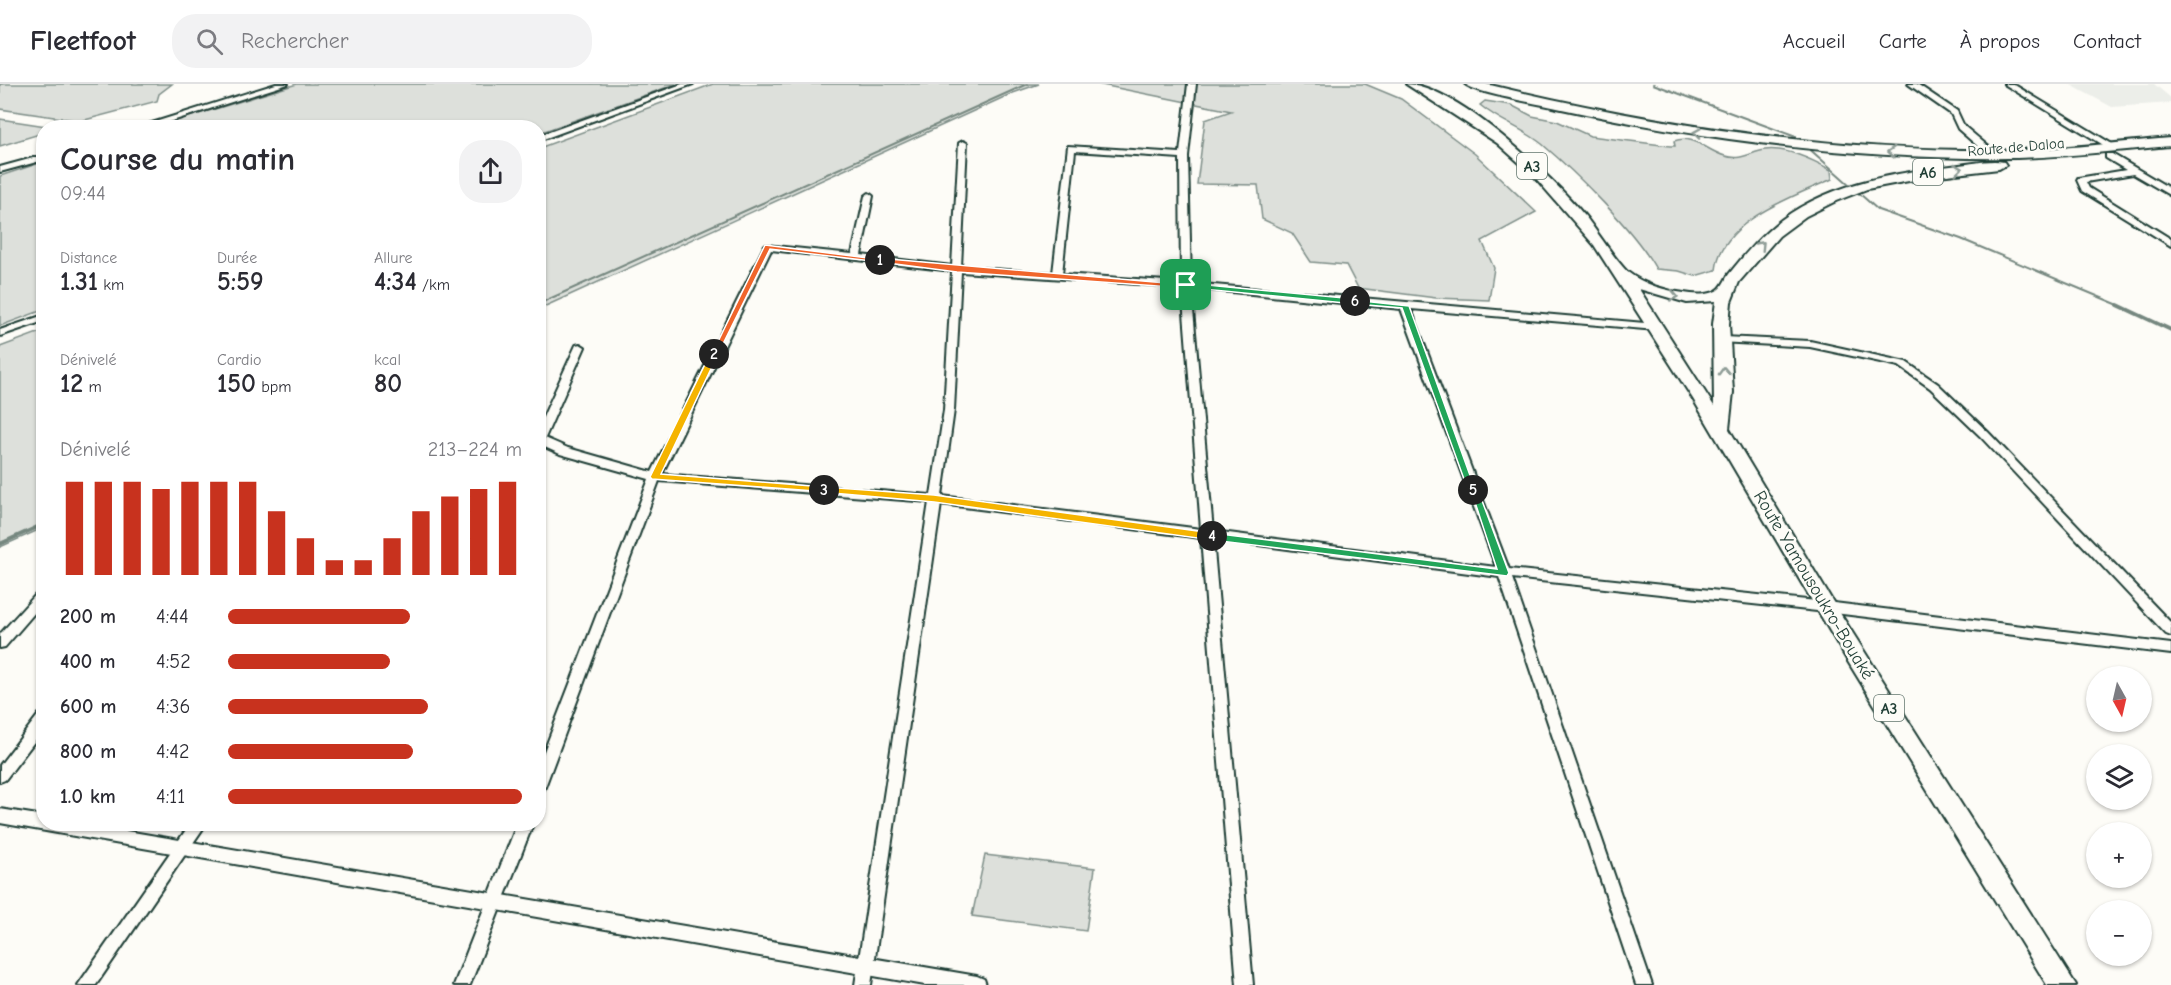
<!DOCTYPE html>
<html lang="fr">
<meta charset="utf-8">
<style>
:root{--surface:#fff;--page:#f2f2f3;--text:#2b2b33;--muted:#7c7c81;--line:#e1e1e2;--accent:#c8321e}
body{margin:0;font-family:"Comic Neue",sans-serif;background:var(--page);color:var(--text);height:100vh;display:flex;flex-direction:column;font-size:22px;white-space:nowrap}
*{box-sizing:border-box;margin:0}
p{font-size:20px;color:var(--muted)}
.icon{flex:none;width:33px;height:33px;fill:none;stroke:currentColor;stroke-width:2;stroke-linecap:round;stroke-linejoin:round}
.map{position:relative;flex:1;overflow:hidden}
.drawer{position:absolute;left:36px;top:36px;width:510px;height:711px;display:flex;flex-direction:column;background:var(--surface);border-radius:24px;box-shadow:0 2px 4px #0004}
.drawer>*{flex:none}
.needle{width:39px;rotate:172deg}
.fabs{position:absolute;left:2086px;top:582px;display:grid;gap:12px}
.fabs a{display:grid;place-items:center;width:66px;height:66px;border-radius:50%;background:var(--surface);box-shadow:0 2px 4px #0004;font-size:30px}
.pin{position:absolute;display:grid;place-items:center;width:51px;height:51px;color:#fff;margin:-26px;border-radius:12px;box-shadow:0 3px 9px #0006}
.km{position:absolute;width:30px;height:30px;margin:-15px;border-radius:50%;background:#222;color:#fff;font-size:16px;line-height:30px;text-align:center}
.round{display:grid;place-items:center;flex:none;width:63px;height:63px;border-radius:24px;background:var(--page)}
.head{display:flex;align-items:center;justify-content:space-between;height:102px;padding:0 24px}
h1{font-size:33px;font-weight:700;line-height:45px}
.stats{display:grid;grid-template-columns:repeat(3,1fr);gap:9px;height:102px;padding:6px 24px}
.stats div{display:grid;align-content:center}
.stats b{font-size:26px;font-weight:700}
.stats small{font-size:16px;font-weight:400}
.stats p{font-size:16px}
.chart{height:168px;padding:12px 24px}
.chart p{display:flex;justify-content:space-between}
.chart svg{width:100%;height:108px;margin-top:6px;stroke:var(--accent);stroke-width:6}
ul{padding:0 24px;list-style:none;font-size:20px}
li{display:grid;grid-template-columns:96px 72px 1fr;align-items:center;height:45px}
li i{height:15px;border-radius:8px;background:var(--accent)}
header{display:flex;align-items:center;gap:36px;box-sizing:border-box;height:84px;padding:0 30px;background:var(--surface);border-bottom:2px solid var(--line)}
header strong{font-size:28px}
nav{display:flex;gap:33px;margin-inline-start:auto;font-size:21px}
.search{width:420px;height:54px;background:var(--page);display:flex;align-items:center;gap:15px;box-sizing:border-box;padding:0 21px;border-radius:24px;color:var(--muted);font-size:22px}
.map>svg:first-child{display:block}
</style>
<header>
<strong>Fleetfoot</strong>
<div class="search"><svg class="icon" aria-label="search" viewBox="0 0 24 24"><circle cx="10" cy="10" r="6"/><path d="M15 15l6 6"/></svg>Rechercher</div>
<nav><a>Accueil</a><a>Carte</a><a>À propos</a><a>Contact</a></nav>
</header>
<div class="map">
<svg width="2171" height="901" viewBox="0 0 2171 901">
<rect width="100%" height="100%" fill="#fdfcf7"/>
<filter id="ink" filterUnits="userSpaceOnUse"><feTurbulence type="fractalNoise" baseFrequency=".0167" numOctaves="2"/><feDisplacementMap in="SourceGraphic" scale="12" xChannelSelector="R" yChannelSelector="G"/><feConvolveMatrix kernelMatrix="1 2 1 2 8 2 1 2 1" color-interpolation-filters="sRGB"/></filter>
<g filter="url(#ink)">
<path fill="#eceee9" d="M2069 0H2154L2171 14V19L2112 23Z"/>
<g fill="#dde0db" stroke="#7e8e88" stroke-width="1.5">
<path d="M0 0H172L159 10 157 17 81 37 0 25Z"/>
<path d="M297 0H676L539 49 538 44 156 43Z"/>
<path d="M713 0H1039L1013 9 539 225V64Z"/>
<path d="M1097 0H1365L1401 15 1475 70 1536 128 1482 157 1494 184 1489 216 1436 214 1358 204 1346 181 1311 178 1292 149 1262 135 1258 101 1197 100 1205 36 1231 27Z"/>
<path d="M1485 17 1511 21 1532 32 1557 37 1590 52 1670 62H1675L1674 57C1694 50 1707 67 1725 72 1741 77 1751 68 1765 66 1785 63 1813 76 1831 86L1832 95C1793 113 1721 136 1716 186L1695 192 1679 187 1656 185C1635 147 1576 89 1542 60 1522 44 1499 37 1480 21Z"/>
<path d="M0 35 46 42 53 43 44 44 43 49 0 62Z"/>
<path d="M43 78V226L0 242V92Z"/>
<path d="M43 247V444L0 463V263Z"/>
<path d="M985 771 1095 784 1086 847 972 832Z"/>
</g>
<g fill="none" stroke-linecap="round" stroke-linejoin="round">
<g stroke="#75877f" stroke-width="2">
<path d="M1653 0 1796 53 1878 126 1961 155 2121 222"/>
<path d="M538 220 1027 0"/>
</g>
<g stroke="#75877f" stroke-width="4">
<path d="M2118 221 2171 246"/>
<path d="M0 460 44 440"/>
</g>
<g stroke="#1f3d34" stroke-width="4">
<g id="minor">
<path d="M276 0H288L150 44H136Z"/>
<path d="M682 0H693L538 57V52Z"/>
<path d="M1188 0H1196L1188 72 1191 199 1656 240 1661 243 1656 246 1411 225 1509 485 1826 518 2171 560V570L1826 528 1512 494 1652 901H1636L1499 493 1213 455 1253 901H1237L1201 454 941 420 871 901H855L929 418 659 397 545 703 543 707 538 709V683L649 395 560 370 538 360V344L576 261 580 260 585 263 545 354 568 364 652 388 765 161 852 170 865 112 869 109 873 112 861 171 952 182 959 59 963 57 967 59 961 183 1053 189 1068 62 1180 69ZM1075 67 1180 74 1181 198 1062 190ZM771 166 952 187 944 326 931 411 662 390ZM961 188 1182 203 1201 445 942 412 954 326ZM1191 204 1401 225 1496 483 1213 447Z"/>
<path d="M1908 0H1917L1957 27 1964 42 1995 68V72H1989L1958 45 1951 30Z"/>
<path d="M2004 0H2013L2117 63 2110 65Z"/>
<path d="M2106 70H2112L2171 105V112L2133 90 2086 98 2089 104 2171 155V162L2082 107 2077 96 2078 94 2126 86 2106 74Z"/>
<path d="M44 71V76L0 88V83Z"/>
<path d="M44 231V237L0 252V246Z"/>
<path d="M1723 253 1810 257 1906 278 1938 300 1988 348 2171 539V552L2166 550 1980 352 1930 304 1899 282 1810 263 1719 258V254Z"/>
<path d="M44 505V518L5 563 0 564V550L40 506Z"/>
<path d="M44 629V645L5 696 0 698V681L39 630Z"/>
<path d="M190 740H206L96 901H78Z"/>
<path d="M517 740H533L470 901H454Z"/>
</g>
</g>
<g stroke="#1f3d34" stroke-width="4">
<path id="tertiary" d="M0 725 44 732V740H86L977 892 984 895 986 901H925L0 739Z"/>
</g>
<g stroke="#1f3d34" stroke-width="4">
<g id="trunk">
<path d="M1406 0C1455 0 1554 94 1585 132 1594 143 1620 183 1629 189 1643 200 1667 207 1684 209 1694 211 1711 212 1719 205 1723 202 1726 194 1729 190 1741 175 1754 159 1769 146 1820 100 1893 89 1959 81 1972 80 1990 75 2004 78L2006 81 1999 85 1930 93 1867 105 1836 117 1806 132 1779 152 1739 198 1731 218 1729 240 1733 308 1729 345 1833 518 2076 901H2047L1847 576 1693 315 1594 161 1533 91 1497 59ZM1639 205 1687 219 1716 217 1713 240 1714 322Z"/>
<path d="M1465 0H1486C1660 42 1837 69 2017 66 2068 65 2120 58 2171 54V62C2120 66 2068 73 2017 74 1862 76 1708 57 1557 24 1540 20 1475 9 1465 0Z"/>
</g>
</g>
<use href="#minor" fill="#fdfcf7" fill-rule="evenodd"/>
<use href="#tertiary" fill="#fdfcf7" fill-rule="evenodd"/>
<use href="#trunk" fill="#fdfcf7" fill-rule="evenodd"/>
</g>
<defs><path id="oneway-chevron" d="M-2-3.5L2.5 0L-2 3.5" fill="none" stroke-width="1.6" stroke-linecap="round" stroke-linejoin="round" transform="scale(1.5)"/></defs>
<g stroke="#8e9c96">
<use href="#oneway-chevron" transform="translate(1697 49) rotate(-171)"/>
<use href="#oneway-chevron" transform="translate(1891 68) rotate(-177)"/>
<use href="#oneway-chevron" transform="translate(1958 85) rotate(-6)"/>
<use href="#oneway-chevron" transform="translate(1761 161) rotate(-46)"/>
<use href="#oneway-chevron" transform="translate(1674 212) rotate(11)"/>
<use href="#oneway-chevron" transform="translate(1724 287) rotate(-92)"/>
</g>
</g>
<path fill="#f0652b" stroke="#fff" stroke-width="1.5" d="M877 174 1189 201 1186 204 957 188 880 178Z"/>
<path fill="#f0652b" stroke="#fff" stroke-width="1.5" d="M765 161 884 176 880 178 770 165 718 270 711 272Z"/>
<path fill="#f5b400" stroke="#fff" stroke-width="1.5" d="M711 268 718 270 661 390 824 403 829 406 828 408 652 395 650 393Z"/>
<path fill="#f5b400" stroke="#fff" stroke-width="1.5" d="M824 403 934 411 1212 449 1217 452 1212 456 934 418 821 408 820 406Z"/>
<path fill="#22a559" stroke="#fff" stroke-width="1.5" d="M1470 403 1478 406 1509 489 1507 492 1212 456 1207 452 1212 449 1497 485Z"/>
<path fill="#22a559" stroke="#fff" stroke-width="1.5" d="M1353 216 1409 222 1476 408 1468 406 1402 224 1355 220Z"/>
<path fill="#22a559" stroke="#fff" stroke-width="1.5" d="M1186 199 1355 215 1359 217 1355 220 1183 203Z"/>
<g text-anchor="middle" stroke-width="5" stroke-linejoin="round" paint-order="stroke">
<g font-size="15" fill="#1f3d34" stroke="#fdfcf7">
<text transform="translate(2016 63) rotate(-5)" y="5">Route de Daloa</text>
</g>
<g fill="#fdfcf7" stroke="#62766e" stroke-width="1.5">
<rect x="1517" y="69" width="30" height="26" rx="4.5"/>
<rect x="1913" y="75" width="30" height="26" rx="4.5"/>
<rect x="1874" y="611" width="30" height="26" rx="4.5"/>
</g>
<g font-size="16" font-weight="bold" fill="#1f3d34">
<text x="1532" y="88">A3</text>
<text x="1928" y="94">A6</text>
<text x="1889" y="630">A3</text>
</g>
<g font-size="18" fill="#1f3d34" stroke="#fdfcf7">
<text transform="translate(1814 501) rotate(59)" y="6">Route Yamousoukro-Bouaké</text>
</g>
</g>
</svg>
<div class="fabs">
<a><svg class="needle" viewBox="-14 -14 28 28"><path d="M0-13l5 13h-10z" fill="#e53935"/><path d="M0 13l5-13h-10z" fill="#7c7c81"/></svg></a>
<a><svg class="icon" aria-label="layers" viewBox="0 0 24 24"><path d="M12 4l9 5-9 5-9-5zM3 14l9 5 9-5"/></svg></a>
<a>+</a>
<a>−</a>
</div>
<div class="pin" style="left:1186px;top:201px;background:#1e9e55"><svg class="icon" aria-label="arrive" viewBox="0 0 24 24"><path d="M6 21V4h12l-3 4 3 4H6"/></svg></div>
<b class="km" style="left:880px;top:176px">1</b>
<b class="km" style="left:714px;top:270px">2</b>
<b class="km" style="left:824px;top:406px">3</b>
<b class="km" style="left:1212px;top:452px">4</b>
<b class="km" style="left:1473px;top:406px">5</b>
<b class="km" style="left:1355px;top:217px">6</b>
<section class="drawer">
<div class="head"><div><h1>Course du matin</h1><p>09:44</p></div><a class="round"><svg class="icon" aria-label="share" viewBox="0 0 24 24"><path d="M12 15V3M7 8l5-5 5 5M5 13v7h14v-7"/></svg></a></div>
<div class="stats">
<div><p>Distance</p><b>1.31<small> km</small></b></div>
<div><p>Durée</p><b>5:59</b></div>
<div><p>Allure</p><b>4:34<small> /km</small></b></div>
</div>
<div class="stats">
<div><p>Dénivelé</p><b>12<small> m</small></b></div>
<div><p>Cardio</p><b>150<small> bpm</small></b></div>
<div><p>kcal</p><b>80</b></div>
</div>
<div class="chart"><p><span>Dénivelé</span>213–224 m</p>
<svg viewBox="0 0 160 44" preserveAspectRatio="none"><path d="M5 44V6M15 44V6M25 44V6M35 44V9M45 44V6M55 44V6M65 44V6M75 44V18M85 44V29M95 44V38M105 44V38M115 44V29M125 44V18M135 44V12M145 44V9M155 44V6"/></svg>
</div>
<ul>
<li><b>200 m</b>4:44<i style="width:62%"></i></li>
<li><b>400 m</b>4:52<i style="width:55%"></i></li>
<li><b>600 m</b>4:36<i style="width:68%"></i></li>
<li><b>800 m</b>4:42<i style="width:63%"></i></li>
<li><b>1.0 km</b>4:11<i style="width:100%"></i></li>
</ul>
</section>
</div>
